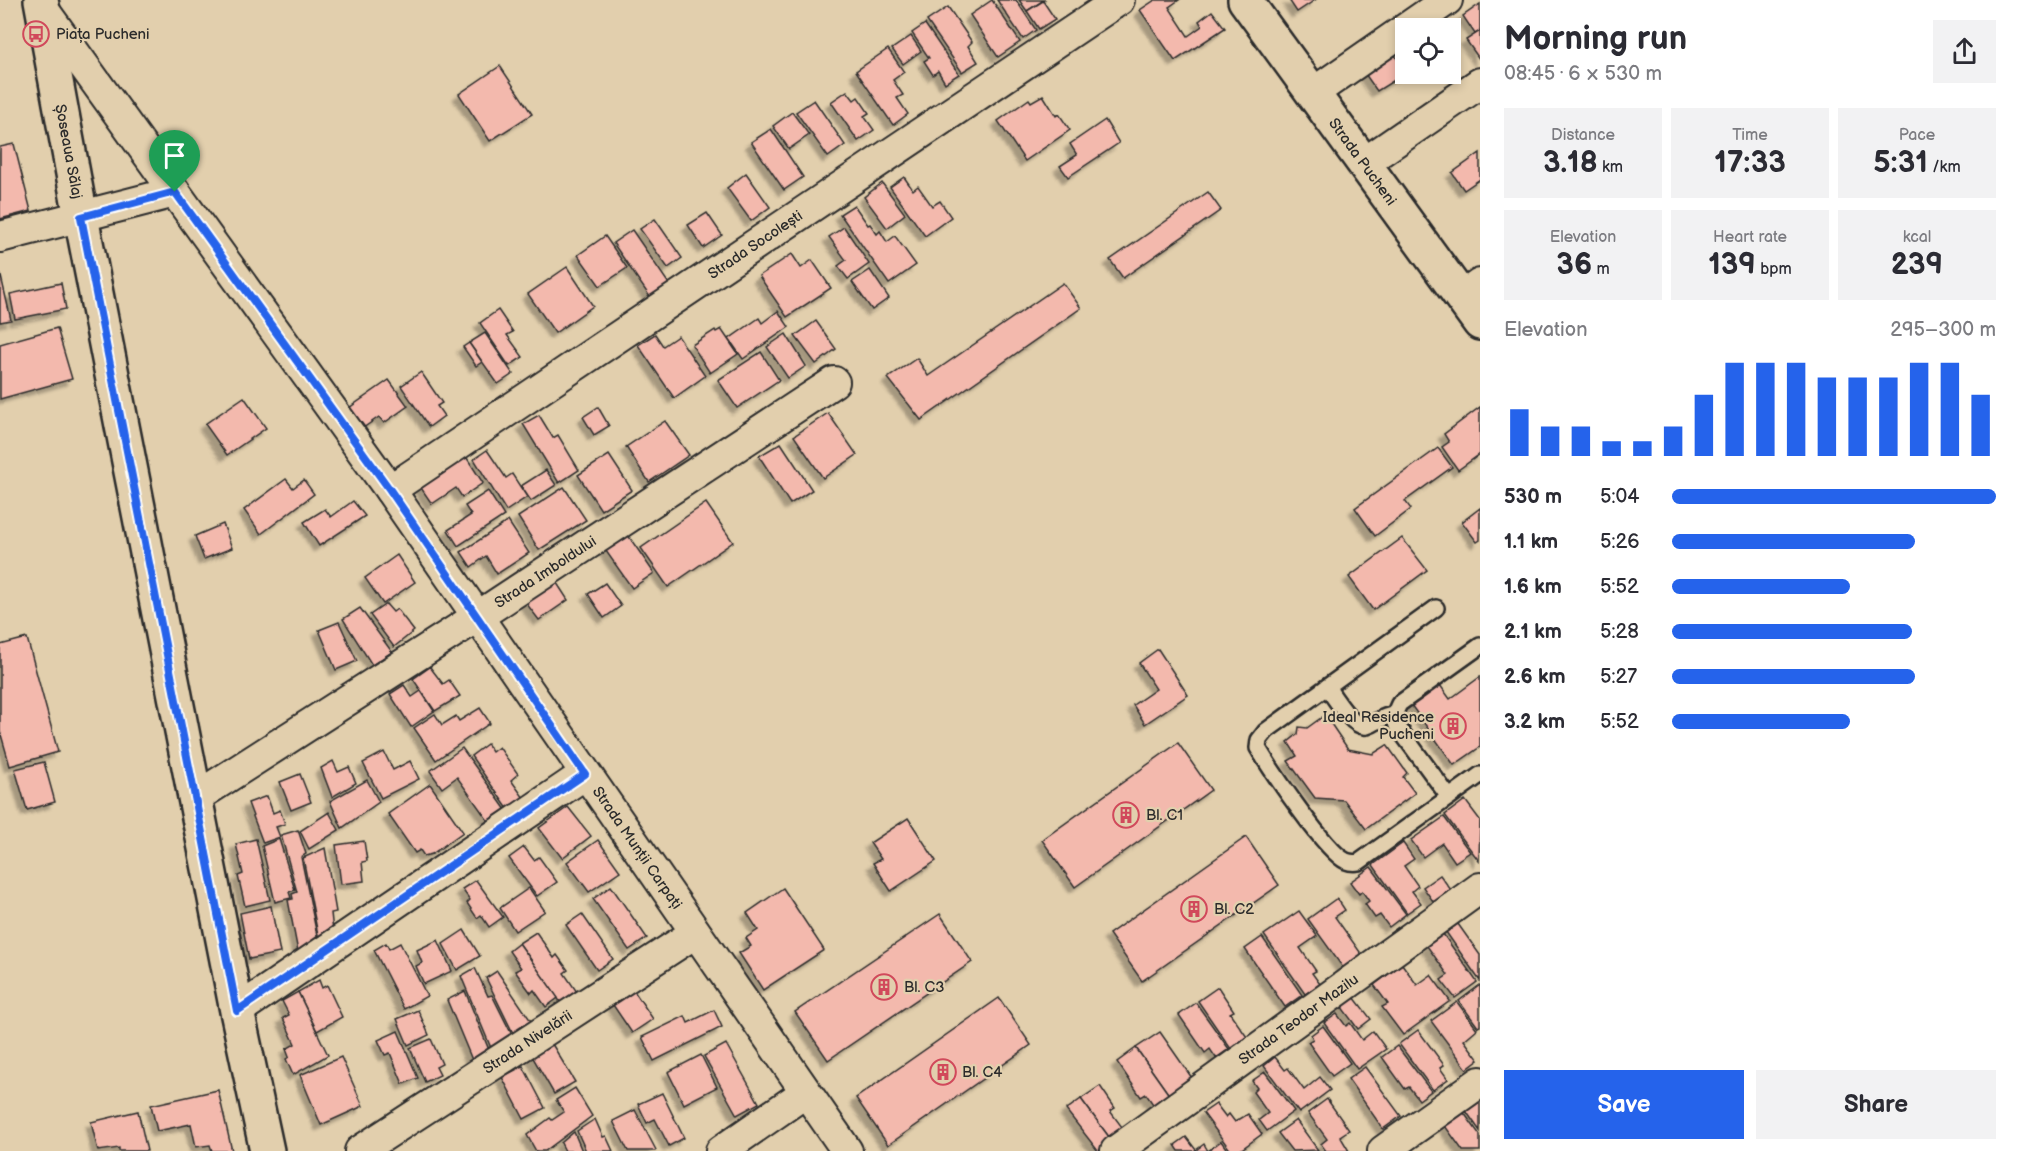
<!DOCTYPE html>
<meta charset="utf-8">
<style>
:root{--surface:#fff;--page:#f2f2f3;--text:#2b2b33;--muted:#7c7c81;--accent:#2563eb}
body{margin:0;font-family:"Balsamiq Sans",sans-serif;background:var(--page);color:var(--text);height:100vh;display:flex;flex-direction:column;font-size:22px;white-space:nowrap}
*{box-sizing:border-box;margin:0}
p{font-size:20px;color:var(--muted)}
.icon{flex:none;width:33px;height:33px;fill:none;stroke:currentColor;stroke-width:2;stroke-linecap:round;stroke-linejoin:round}
.map{position:relative;flex:1;overflow:hidden}
.sheet{display:flex;flex-direction:column;background:var(--surface);width:540px}
.sheet>*{flex:none}
.controls{position:absolute;left:1395px;top:18px;display:grid;gap:12px}
.controls a{display:grid;place-items:center;width:66px;height:66px;border-radius:0px;background:var(--surface);box-shadow:0 3px 9px #0003;font-size:30px}
.pin{position:absolute;display:grid;place-items:center;width:51px;height:51px;color:#fff;margin:-62px -26px;border-radius:50% 50% 50% 0;rotate:-45deg;box-shadow:0 0 6px #0007}
.pin .icon{rotate:45deg}
.round{display:grid;place-items:center;flex:none;width:63px;height:63px;border-radius:0px;background:var(--page)}
.headline{display:flex;align-items:center;justify-content:space-between;height:102px;padding:0 24px}
h1{font-size:33px;font-weight:700;line-height:45px}
.stats{display:grid;grid-template-columns:repeat(3,1fr);gap:9px;height:102px;padding:6px 24px}
.stats div{display:grid;align-content:center;border-radius:0px;background:var(--page);text-align:center}
.stats b{font-size:30px;font-weight:700}
.stats small{font-size:16px;font-weight:400}
.stats p{font-size:16px}
.chart{height:168px;padding:12px 24px}
.chart p{display:flex;justify-content:space-between}
.chart svg{width:100%;height:108px;margin-top:6px;stroke:var(--accent);stroke-width:6}
.primary-button{display:flex;gap:12px;margin-top:auto;padding:12px 24px}
.primary-button a{flex:1;height:69px;border-radius:0px;background:var(--accent);color:#fff;font-size:24px;font-weight:700;line-height:69px;text-align:center}
.primary-button a+a{background:var(--page);color:var(--text)}
ul{padding:0 24px;list-style:none;font-size:20px}
li{display:grid;grid-template-columns:96px 72px 1fr;align-items:center;height:45px}
li i{height:15px;border-radius:8px;background:var(--accent)}
main{display:flex;flex:1;min-height:0}
.map>svg:first-child{display:block}
</style>
<main>
<div class="map">
<svg width="1480" height="1151" viewBox="0 0 1480 1151">
<defs>
<filter id="shadow"><feDropShadow dx="-5.5" dy="5.5" stdDeviation="1.5" flood-color="#0004"/></filter>
</defs>
<rect width="100%" height="100%" fill="#e2cfad"/>
<filter id="ink" filterUnits="userSpaceOnUse"><feTurbulence type="fractalNoise" baseFrequency=".0167" numOctaves="2"/><feDisplacementMap in="SourceGraphic" scale="12" xChannelSelector="R" yChannelSelector="G"/><feConvolveMatrix kernelMatrix="1 2 1 2 8 2 1 2 1" color-interpolation-filters="sRGB"/></filter>
<g filter="url(#ink)">
<g fill="#f3b9ad" stroke="#2b2b2b" stroke-width="1.5" filter="url(#shadow)">
<path d="M992 0 1020 42 998 57 970 15Z"/>
<path d="M997 0H1016L1036 30 1023 39Z"/>
<path d="M1019 0H1044L1027 11Z"/>
<path d="M1155 0H1179L1169 7 1188 36 1202 26 1199 21 1212 11 1225 28 1175 61 1140 10Z"/>
<path d="M1289 0H1315L1297 12Z"/>
<path d="M1043 1 1055 19 1039 29 1027 11Z"/>
<path d="M1480 4V31L1475 34 1463 16Z"/>
<path d="M948 7 972 42 968 46 978 62 962 72 927 21Z"/>
<path d="M925 24 959 74 945 83 938 71 933 75 924 61 929 58 912 33Z"/>
<path d="M1480 31V60L1466 40Z"/>
<path d="M911 36 921 51 903 64 892 49Z"/>
<path d="M888 49 904 72 893 80 903 95 897 98 908 114 893 125 856 71Z"/>
<path d="M1393 52 1406 73 1377 91 1363 71Z"/>
<path d="M500 66 532 114 490 141 459 94Z"/>
<path d="M847 91 854 100 858 97 869 113 864 116 874 130 858 141 831 102Z"/>
<path d="M1043 95 1056 116 1059 114 1070 130 1025 161 998 121 1029 99 1031 102Z"/>
<path d="M814 100 845 145 828 157 796 112Z"/>
<path d="M792 112 809 135 789 149 773 126Z"/>
<path d="M1105 120 1119 143 1068 177 1060 166 1077 155 1070 144Z"/>
<path d="M771 129 803 177 784 190 751 142Z"/>
<path d="M14 144 31 211 0 219V147Z"/>
<path d="M1480 153V179L1464 190 1452 173Z"/>
<path d="M746 173 770 207 751 221 727 188Z"/>
<path d="M904 177 913 190 918 186 932 206 940 201 951 217 925 236 890 187Z"/>
<path d="M882 183 905 214 887 228 864 197Z"/>
<path d="M1208 192 1221 210 1123 278 1110 260Z"/>
<path d="M854 205 868 225 870 224 877 234 880 231 887 242 895 236 916 265 889 284 840 214Z"/>
<path d="M707 213 722 235 703 248 688 225Z"/>
<path d="M655 219 682 258 668 268 640 229Z"/>
<path d="M844 227 869 264 848 279 838 266 846 260 829 237Z"/>
<path d="M632 230 669 284 650 297 613 243Z"/>
<path d="M605 236 627 268 600 286 578 255Z"/>
<path d="M792 254 801 268 812 260 831 288 787 317 759 276Z"/>
<path d="M567 267 593 306 555 333 528 294Z"/>
<path d="M870 270 889 298 872 310 852 282Z"/>
<path d="M0 272 11 320 0 322Z"/>
<path d="M61 283 66 309 15 319 10 294Z"/>
<path d="M1063 283 1081 308 921 420 888 378 917 358 928 376Z"/>
<path d="M498 310 513 332 507 335 523 357 509 366 480 323Z"/>
<path d="M778 311 789 327 743 359 729 339 759 318 762 323Z"/>
<path d="M816 321 836 349 816 364 795 336Z"/>
<path d="M57 328 72 379 0 399V344Z"/>
<path d="M721 329 738 354 710 373 692 345 715 330 716 332Z"/>
<path d="M485 333 513 374 498 384 469 343Z"/>
<path d="M655 334 663 346 678 336 705 376 674 398 638 345Z"/>
<path d="M786 334 806 366 788 378 767 347Z"/>
<path d="M469 343 482 362 476 366 463 347Z"/>
<path d="M761 352 779 380 737 408 718 380Z"/>
<path d="M421 372 442 403 437 406 444 416 429 427 401 386Z"/>
<path d="M389 380 408 406 384 423 379 417 363 428 349 408Z"/>
<path d="M244 397 266 428 227 455 205 424Z"/>
<path d="M598 407 609 426 594 435 583 417Z"/>
<path d="M1480 407V454L1458 470 1442 447 1449 442 1444 434Z"/>
<path d="M828 413 857 455 823 478 794 436Z"/>
<path d="M539 415 553 438 558 435 579 470 559 483 523 424Z"/>
<path d="M665 421 689 455 649 482 626 447Z"/>
<path d="M781 443 812 490 790 504 759 456Z"/>
<path d="M1438 448 1452 467 1405 501 1411 509 1375 536 1355 508Z"/>
<path d="M487 450 506 478 512 474 527 497 506 511 474 459Z"/>
<path d="M465 455 483 483 462 497 456 488 432 504 419 485Z"/>
<path d="M609 455 632 490 601 510 578 475Z"/>
<path d="M546 470 556 485 531 501 521 486Z"/>
<path d="M286 479 293 488 304 480 314 494 261 534 244 510Z"/>
<path d="M564 487 586 520 539 550 518 517Z"/>
<path d="M488 491 504 516 458 546 448 530 471 515 465 506Z"/>
<path d="M353 501 365 516 319 546 304 522 325 509 331 517Z"/>
<path d="M706 503 733 542 668 587 641 548Z"/>
<path d="M1480 508V540L1477 542 1462 522Z"/>
<path d="M508 521 529 553 497 574 486 556 471 567 461 552Z"/>
<path d="M223 524 232 548 204 559 195 536Z"/>
<path d="M623 528 654 573 632 588 601 544Z"/>
<path d="M1402 538 1427 570 1373 610 1349 577Z"/>
<path d="M397 555 415 582 383 604 365 578Z"/>
<path d="M553 577 568 600 539 620 523 599Z"/>
<path d="M605 583 621 606 604 618 588 594Z"/>
<path d="M386 604 393 612 397 609 414 631 394 647 370 615Z"/>
<path d="M360 608 392 652 372 665 343 619Z"/>
<path d="M339 622 357 661 336 670 319 630Z"/>
<path d="M27 638 58 752 10 766 0 731V645Z"/>
<path d="M1158 649 1188 695 1145 724 1133 705 1156 689 1139 663Z"/>
<path d="M430 667 443 684 449 680 460 696 435 711 413 679Z"/>
<path d="M1480 677V747L1454 765 1411 705 1440 685 1450 699Z"/>
<path d="M404 685 412 697 421 691 434 711 411 727 390 694Z"/>
<path d="M480 708 490 723 436 760 414 728 435 714 442 725 456 716 459 721Z"/>
<path d="M1325 715 1348 749 1373 754 1387 745 1407 773 1403 777 1415 793 1366 829 1344 800 1315 798 1288 761 1297 756 1288 742 1298 734 1299 727 1307 728Z"/>
<path d="M1178 743 1211 790 1075 887 1042 840Z"/>
<path d="M487 744 492 752 499 747 518 774 511 780 524 798 508 809 471 756Z"/>
<path d="M462 748 506 810 489 822 457 777 442 788 430 771Z"/>
<path d="M384 752 393 770 410 761 419 779 381 798 363 763Z"/>
<path d="M333 761 338 772 349 767 356 783 332 797 321 768Z"/>
<path d="M44 762 55 802 27 810 15 769Z"/>
<path d="M300 774 311 802 291 810 280 782Z"/>
<path d="M367 780 379 802 342 828 330 801Z"/>
<path d="M430 784 463 832 432 854 424 856 420 850 415 853 388 814Z"/>
<path d="M267 796 273 813 280 810 285 824 276 827 280 837 263 843 248 803Z"/>
<path d="M1465 800 1480 820 1479 861 1445 815Z"/>
<path d="M568 807 591 836 562 858 539 828Z"/>
<path d="M329 812 339 830 309 849 300 831Z"/>
<path d="M1444 817 1470 852 1455 862 1442 843 1423 857 1411 840Z"/>
<path d="M908 818 936 861 891 891 873 863 881 859 870 843Z"/>
<path d="M298 830 306 854 301 857 318 940 298 952 288 900 293 899 292 894 297 892 281 835Z"/>
<path d="M1246 837 1279 885 1142 981 1109 934Z"/>
<path d="M256 839 270 900 245 906 238 876 243 874 236 844Z"/>
<path d="M279 839 295 890 289 892 291 898 275 902 262 846Z"/>
<path d="M598 840 620 871 589 892 567 862Z"/>
<path d="M364 841 367 861 362 862 364 881 341 884 336 845Z"/>
<path d="M1403 843 1414 859 1404 866 1418 886 1412 891 1421 903 1407 913 1373 865Z"/>
<path d="M524 847 534 860 539 857 557 882 537 896 509 858Z"/>
<path d="M325 848 336 912 331 913 333 931 319 940 303 858Z"/>
<path d="M1371 867 1406 914 1389 927 1380 915 1375 918 1365 904 1369 901 1362 891 1359 894 1350 882Z"/>
<path d="M1440 875 1454 894 1437 907 1423 887Z"/>
<path d="M476 880 503 917 489 927 481 915 477 918 467 903 470 900 462 889Z"/>
<path d="M611 886 647 938 629 950 593 899Z"/>
<path d="M529 888 545 911 515 931 500 908Z"/>
<path d="M783 888 824 950 763 990 739 953 751 946 746 938 758 930 747 913Z"/>
<path d="M1337 898 1345 910 1335 917 1365 959 1346 972 1308 919Z"/>
<path d="M271 906 280 953 249 959 240 913Z"/>
<path d="M1299 911 1317 936 1300 948 1316 971 1312 973 1320 984 1305 994 1264 935Z"/>
<path d="M582 914 613 959 597 970 566 925Z"/>
<path d="M940 914 972 962 828 1060 795 1012Z"/>
<path d="M1458 924 1480 955V981L1446 932Z"/>
<path d="M464 930 480 956 457 970 443 944Z"/>
<path d="M536 932 554 958 557 955 568 970 564 973 577 992 561 1003 519 943Z"/>
<path d="M1443 934 1477 982 1455 998 1441 980 1448 975 1427 946Z"/>
<path d="M1262 937 1302 995 1285 1007 1245 949Z"/>
<path d="M438 940 452 971 424 984 416 966 422 963 417 950Z"/>
<path d="M386 943 389 949 400 943 427 996 404 1009 374 950Z"/>
<path d="M519 943 558 998 546 1007 534 990 531 993 515 971 521 968 509 951Z"/>
<path d="M1402 964 1417 985 1431 975 1450 1001 1403 1035 1382 1007 1388 1004 1374 985Z"/>
<path d="M475 968 488 996 492 995 512 1035 491 1048 461 976Z"/>
<path d="M497 971 531 1021 513 1033 486 978Z"/>
<path d="M319 980 322 988 327 985 342 1017 317 1031 298 992Z"/>
<path d="M1480 985V1026L1478 1027 1459 1001Z"/>
<path d="M1218 987 1234 1011 1230 1013 1247 1037 1231 1049 1198 1001Z"/>
<path d="M632 988 653 1019 632 1033 611 1002Z"/>
<path d="M465 991 489 1050 472 1060 447 1000Z"/>
<path d="M298 992 328 1055 293 1075 286 1059 289 1057 286 1049 295 1044 283 1018 289 1015 282 1001Z"/>
<path d="M1354 997 1371 1019 1358 1029 1341 1006Z"/>
<path d="M999 998 1031 1045 888 1145 856 1098Z"/>
<path d="M1457 1002 1477 1029 1464 1040 1479 1060 1467 1069 1431 1021Z"/>
<path d="M1196 1003 1229 1049 1216 1058 1210 1049 1205 1053 1179 1015Z"/>
<path d="M418 1010 429 1035 408 1045 397 1019Z"/>
<path d="M714 1010 722 1027 654 1061 642 1037 685 1016 688 1023Z"/>
<path d="M1337 1014 1346 1026 1350 1023 1362 1040 1373 1031 1386 1049 1357 1069 1324 1023Z"/>
<path d="M1323 1026 1350 1063 1332 1076 1308 1042 1313 1039 1311 1035Z"/>
<path d="M1418 1030 1444 1065 1440 1068 1448 1079 1433 1090 1399 1044Z"/>
<path d="M398 1031 418 1078 403 1084 390 1053 385 1055 378 1040Z"/>
<path d="M1160 1032 1192 1078 1172 1099 1136 1048Z"/>
<path d="M431 1039 442 1064 436 1067 440 1075 425 1082 410 1048Z"/>
<path d="M552 1044 575 1082 554 1094 532 1056Z"/>
<path d="M726 1044 759 1103 737 1115 704 1056Z"/>
<path d="M1397 1046 1431 1091 1419 1100 1409 1087 1405 1089 1382 1057Z"/>
<path d="M1136 1048 1172 1099 1157 1110 1146 1094 1141 1097 1117 1062Z"/>
<path d="M701 1055 717 1087 684 1104 668 1072Z"/>
<path d="M341 1057 363 1106 321 1125 300 1075Z"/>
<path d="M1275 1057 1285 1070 1288 1068 1304 1090 1320 1077 1330 1090 1299 1113 1264 1066Z"/>
<path d="M523 1066 545 1108 524 1119 502 1077Z"/>
<path d="M1365 1067 1401 1116 1383 1129 1348 1079Z"/>
<path d="M1265 1072 1294 1111 1267 1131 1259 1120 1268 1113 1253 1092 1257 1088 1252 1081Z"/>
<path d="M1100 1086 1115 1108 1110 1111 1125 1131 1112 1141 1081 1099Z"/>
<path d="M575 1088 592 1116 545 1151H536L527 1135 550 1118 552 1120 564 1112 556 1100Z"/>
<path d="M218 1090 232 1151H212L210 1145 196 1147 191 1124 157 1131 151 1105Z"/>
<path d="M662 1093 684 1138 669 1146 655 1119 647 1123 638 1104Z"/>
<path d="M1081 1099 1112 1141 1098 1151 1066 1110Z"/>
<path d="M1327 1099 1349 1130 1340 1136 1349 1151H1326L1321 1144 1327 1139 1308 1113Z"/>
<path d="M1480 1101V1131L1466 1111Z"/>
<path d="M1216 1104 1226 1117 1229 1114 1235 1122 1248 1114 1262 1134 1239 1151H1231L1203 1113Z"/>
<path d="M635 1110 656 1150 655 1151H628L613 1121Z"/>
<path d="M138 1111 147 1151H119V1148L98 1151 91 1122Z"/>
<path d="M1464 1113 1480 1135V1151H1463L1445 1126Z"/>
<path d="M595 1119 603 1137 606 1136 613 1151H586L577 1131Z"/>
<path d="M1296 1120 1318 1150 1292 1151 1278 1133Z"/>
<path d="M574 1132 582 1151H565L561 1143Z"/>
<path d="M1186 1137 1196 1150 1204 1144 1208 1151 1221 1141 1228 1151H1179L1175 1145Z"/>
</g>
<g fill="none" stroke-linecap="round" stroke-linejoin="round">
<g stroke="#2b2b2b" stroke-width="20">
<g id="service">
<path d="M1436 608 1266 731 1259 740 1258 748C1271 770 1326 852 1346 861 1351 863 1354 863 1359 862L1480 775"/>
<path d="M1327 687C1334 697 1354 730 1367 726 1378 723 1380 716 1394 715"/>
<path d="M1449 797 1397 726 1394 715 1399 704 1480 646"/>
</g>
</g>
<g stroke="#2b2b2b" stroke-width="34">
<g id="minor">
<path id="s1" d="M43 9 390 490 847 1151"/>
<path d="M1313 93 1447 0"/>
<path d="M1364 163 1480 83"/>
<path d="M0 237 175 192"/>
<path d="M1462 297 1480 284"/>
<path id="s2" d="M390 490 1119 0"/>
<path id="s3" d="M195 798 477 617 834 382"/>
<path d="M237 1011 585 774"/>
<path id="s4" d="M360 1151 695 933"/>
<path d="M721 1151 806 1092"/>
<path id="s5" d="M1116 1151 1480 888"/>
<path d="M1383 1151 1480 1082"/>
</g>
</g>
<g stroke="#2b2b2b" stroke-width="38">
<g id="tertiary">
<path id="s6" d="M41 0 81 217 237 1011 267 1151"/>
<path id="s7" d="M1245 0 1480 323"/>
</g>
</g>
<use href="#service" stroke="#e2cfad" stroke-width="15"/>
<use href="#minor" stroke="#e2cfad" stroke-width="30"/>
<use href="#tertiary" stroke="#e2cfad" stroke-width="33"/>
</g>
</g>
<g fill="none" stroke-linecap="round" stroke-linejoin="round" filter="url(#ink)">
<g stroke="#fff" stroke-width="12">
<path id="route" d="M175 192 390 490 585 774 237 1011 81 217Z"/>
</g>
<use href="#route" stroke="#2563eb" stroke-width="8"/>
</g>
<defs>
<g id="bus-ring" transform="scale(1.35)"><circle r="9.5" fill="#e2cfad" stroke="#d1495b" stroke-width="1.5"/><path d="M-5-6H5V4H4V6H2V4H-2V6H-4V4H-5ZM-3.5-4V0h7V-4ZM-3.5 1.2v1.5H-2V1.2ZM2 1.2v1.5H3.5V1.2Z" fill="#d1495b"/></g>
<g id="building-ring" transform="scale(1.35)"><circle r="9.5" fill="#e2cfad" stroke="#d1495b" stroke-width="1.5"/><path d="M-4-6H4V6H1V3H-1V6H-4ZM-2.5-4.3h1.7v1.8h-1.7ZM.8-4.3h1.7v1.8H.8ZM-2.5-1h1.7V.8h-1.7ZM.8-1h1.7V.8H.8Z" fill="#d1495b"/></g>
</defs>
<g fill-rule="evenodd">
<use href="#bus-ring" x="36" y="34"/>
<use href="#building-ring" x="1453" y="726"/>
<use href="#building-ring" x="1126" y="815"/>
<use href="#building-ring" x="1194" y="909"/>
<use href="#building-ring" x="884" y="987"/>
<use href="#building-ring" x="943" y="1072"/>
</g>
<g text-anchor="middle" stroke-width="4.5" stroke-linejoin="round" paint-order="stroke">
<g font-size="15" fill="#2b2b2b" stroke="#e2cfad" text-anchor="start">
<text x="56" y="39">Piața Pucheni</text>
<text x="1434" y="722" text-anchor="end">Ideal Residence<tspan x="1434" dy="17">Pucheni</tspan></text>
<text x="1146" y="820">Bl. C1</text>
<text x="1214" y="914">Bl. C2</text>
<text x="904" y="992">Bl. C3</text>
<text x="962" y="1077">Bl. C4</text>
</g>
<g font-size="15" fill="#2b2b2b" stroke="#e2cfad">
<text dy="5" stroke="none"><textPath href="#s6" startOffset="154">Șoseaua Sălaj</textPath></text>
<text dy="5" stroke="none"><textPath href="#s7" startOffset="200">Strada Pucheni</textPath></text>
<text dy="5" stroke="none"><textPath href="#s2" startOffset="440">Strada Socolești</textPath></text>
<text dy="5" stroke="none"><textPath href="#s3" startOffset="417">Strada Imboldului</textPath></text>
<text dy="5" stroke="none"><textPath href="#s1" startOffset="1028">Strada Munții Carpați</textPath></text>
<text dy="5" stroke="none"><textPath href="#s5" startOffset="225">Strada Teodor Mazilu</textPath></text>
<text dy="5" stroke="none"><textPath href="#s4" startOffset="200">Strada Nivelării</textPath></text>
</g>
</g>
</svg>
<div class="controls">
<a><svg class="icon" aria-label="locate" viewBox="0 0 24 24"><circle cx="12" cy="12" r="6"/><path d="M12 2v4M12 18v4M2 12h4M18 12h4"/></svg></a>
</div>
<div class="pin" style="left:175px;top:192px;background:#1e9e55"><svg class="icon" aria-label="arrive" viewBox="0 0 24 24"><path d="M6 21V4h12l-3 4 3 4H6"/></svg></div>
</div>
<section class="sheet">
<div class="headline"><div><h1>Morning run</h1><p>08:45 · 6 × 530 m</p></div><a class="round"><svg class="icon" aria-label="share" viewBox="0 0 24 24"><path d="M12 15V3M7 8l5-5 5 5M5 13v7h14v-7"/></svg></a></div>
<div class="stats">
<div><p>Distance</p><b>3.18<small> km</small></b></div>
<div><p>Time</p><b>17:33</b></div>
<div><p>Pace</p><b>5:31<small> /km</small></b></div>
</div>
<div class="stats">
<div><p>Elevation</p><b>36<small> m</small></b></div>
<div><p>Heart rate</p><b>139<small> bpm</small></b></div>
<div><p>kcal</p><b>239</b></div>
</div>
<div class="chart"><p><span>Elevation</span>295–300 m</p>
<svg viewBox="0 0 160 44" preserveAspectRatio="none"><path d="M5 44V25M15 44V32M25 44V32M35 44V38M45 44V38M55 44V32M65 44V19M75 44V6M85 44V6M95 44V6M105 44V12M115 44V12M125 44V12M135 44V6M145 44V6M155 44V19"/></svg>
</div>
<ul>
<li><b>530 m</b>5:04<i style="width:100%"></i></li>
<li><b>1.1 km</b>5:26<i style="width:75%"></i></li>
<li><b>1.6 km</b>5:52<i style="width:55%"></i></li>
<li><b>2.1 km</b>5:28<i style="width:74%"></i></li>
<li><b>2.6 km</b>5:27<i style="width:75%"></i></li>
<li><b>3.2 km</b>5:52<i style="width:55%"></i></li>
</ul>
<div class="primary-button"><a>Save</a><a>Share</a></div>
</section>
</main>
